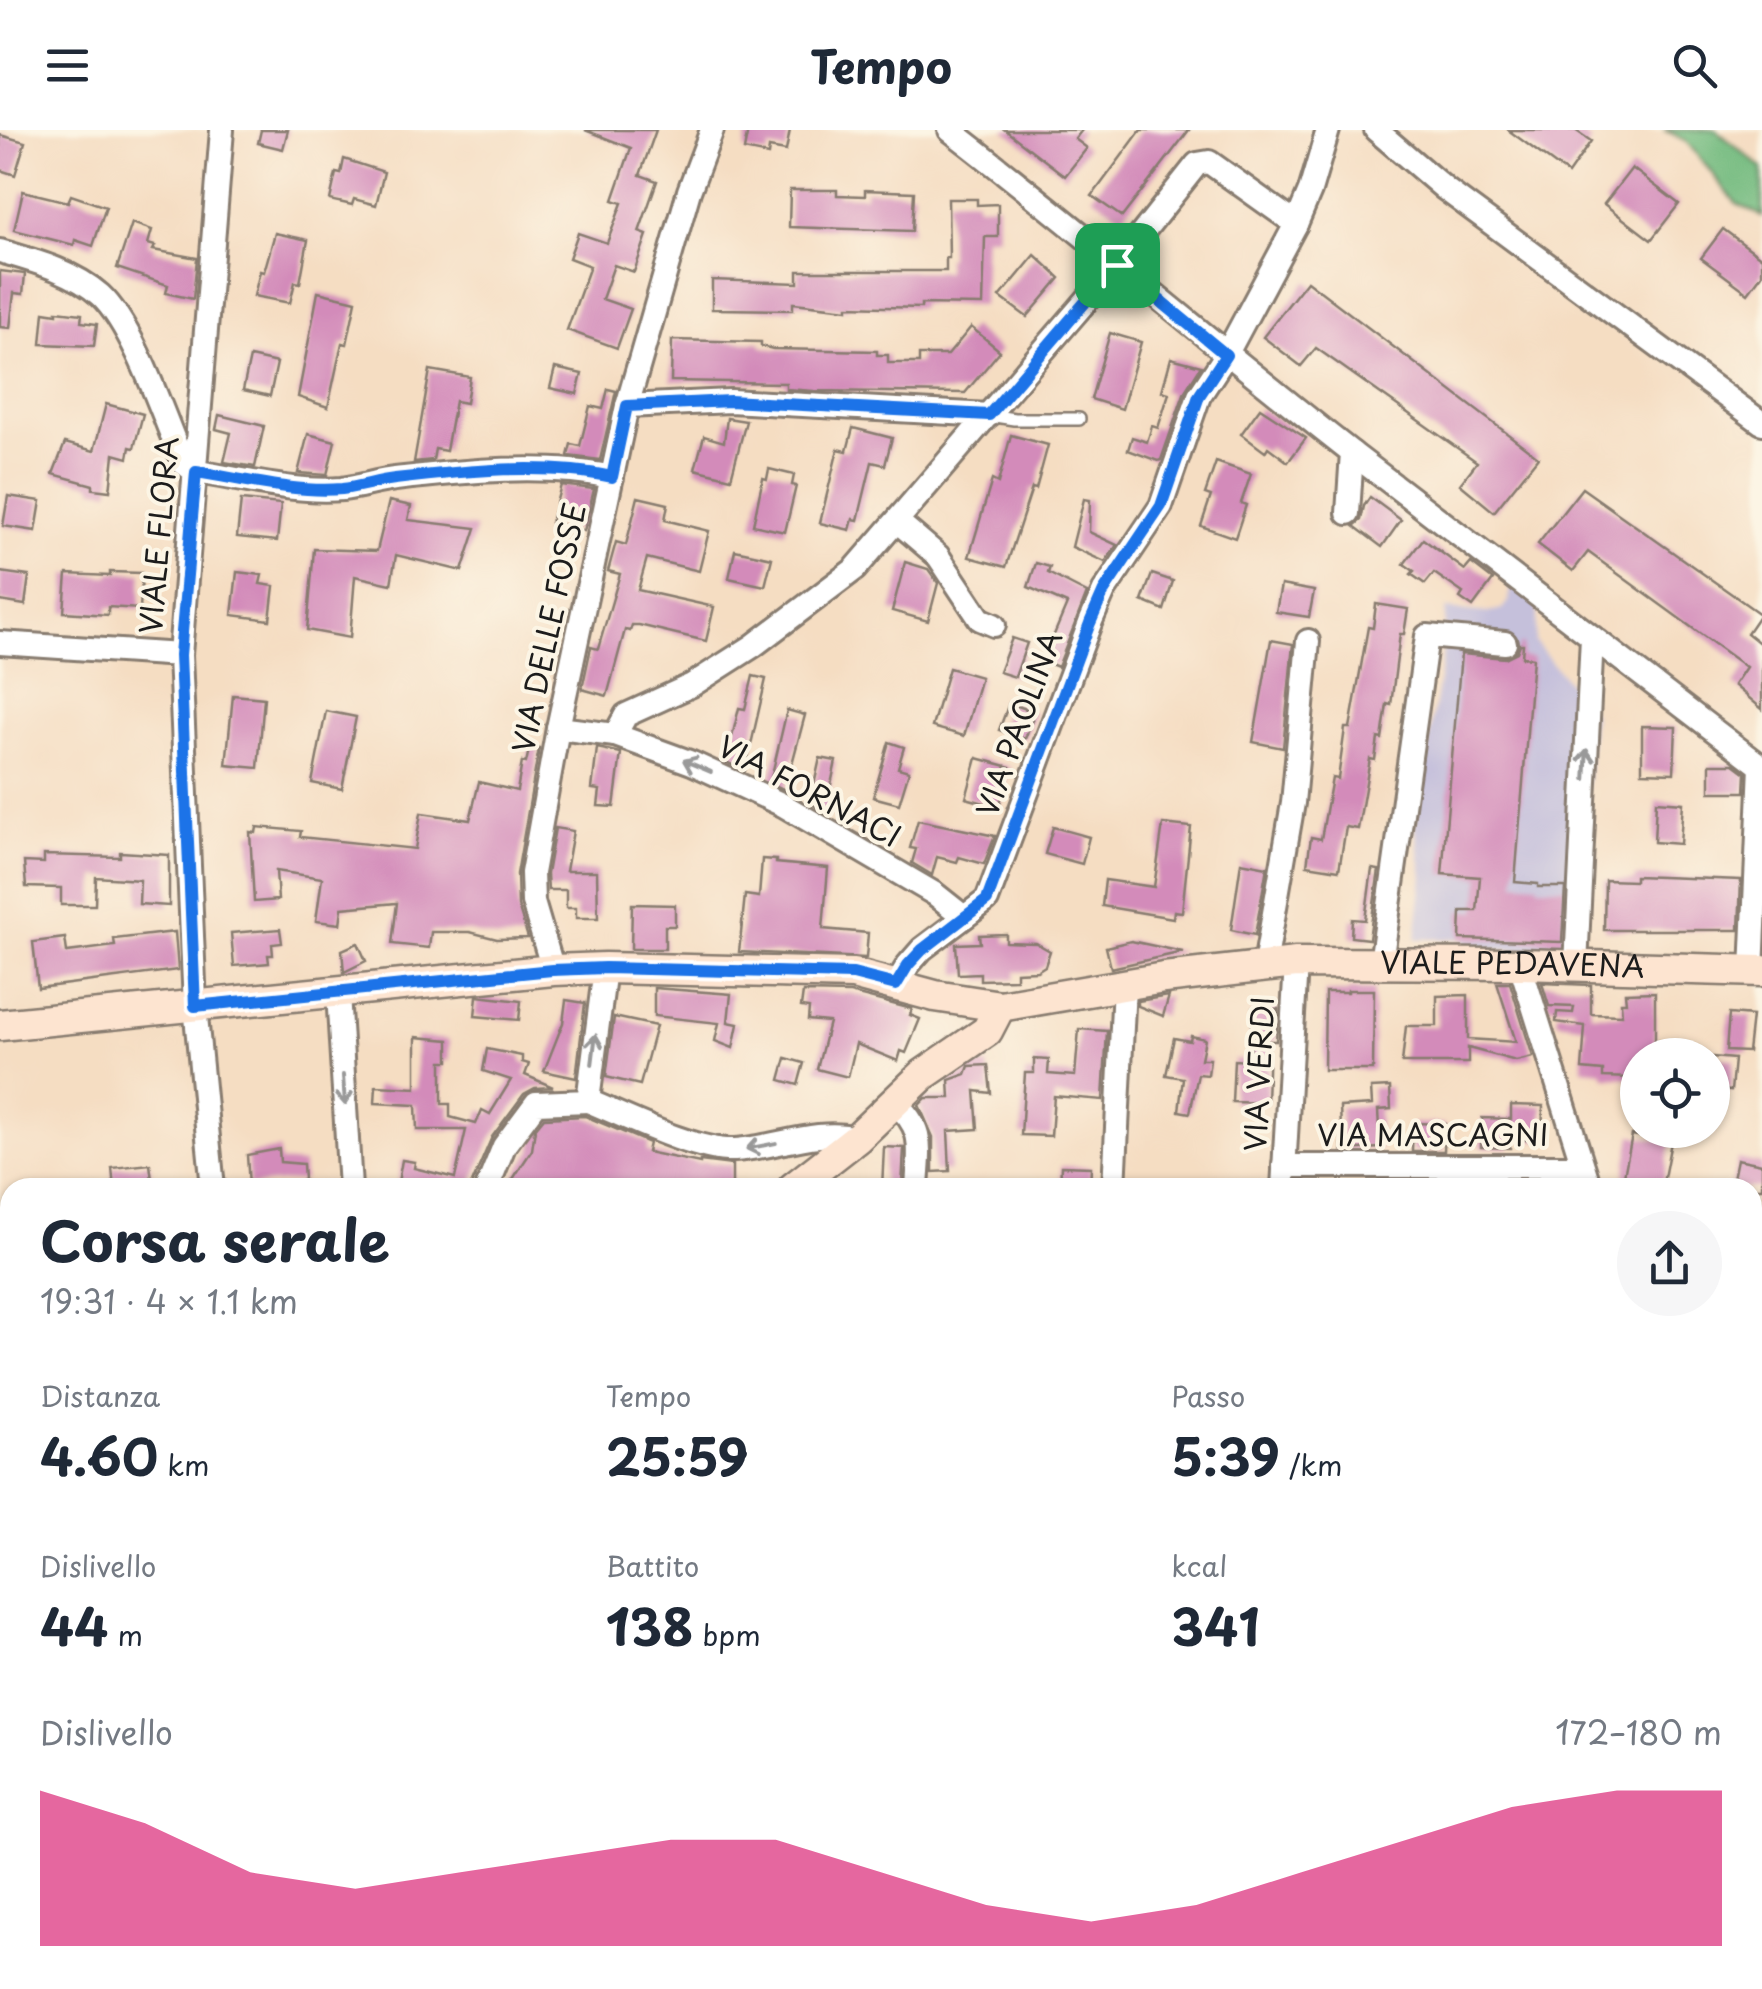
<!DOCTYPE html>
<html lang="it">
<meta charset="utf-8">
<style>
:root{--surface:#fff;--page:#f6f6f7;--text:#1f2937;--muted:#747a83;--accent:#db2777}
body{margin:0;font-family:"Playpen Sans",sans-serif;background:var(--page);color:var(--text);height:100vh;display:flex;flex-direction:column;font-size:38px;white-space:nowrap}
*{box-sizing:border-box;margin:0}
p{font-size:32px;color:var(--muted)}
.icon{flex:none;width:55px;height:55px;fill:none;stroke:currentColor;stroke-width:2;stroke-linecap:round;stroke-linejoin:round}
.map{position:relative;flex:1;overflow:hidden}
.drawer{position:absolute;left:0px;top:1048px;width:1762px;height:812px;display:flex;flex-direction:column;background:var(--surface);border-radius:30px 30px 0 0;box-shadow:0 2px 8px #0004}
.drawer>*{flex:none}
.fabs{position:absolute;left:1620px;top:908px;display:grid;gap:20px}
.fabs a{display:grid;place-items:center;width:110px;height:110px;border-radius:50%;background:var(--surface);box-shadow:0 2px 8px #0004;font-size:50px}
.pin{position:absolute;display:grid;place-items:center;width:85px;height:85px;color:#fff;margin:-42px;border-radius:20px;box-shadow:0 5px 15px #0006}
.round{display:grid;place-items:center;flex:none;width:105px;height:105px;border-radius:52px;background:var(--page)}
.head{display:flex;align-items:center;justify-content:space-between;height:170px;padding:0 40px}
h1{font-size:55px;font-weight:700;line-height:75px}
.metrics{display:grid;grid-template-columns:repeat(3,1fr);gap:15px;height:170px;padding:10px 40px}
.metrics div{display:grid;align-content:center}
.metrics b{font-size:50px;font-weight:700}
.metrics small{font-size:28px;font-weight:400}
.metrics p{font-size:28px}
.chart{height:280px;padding:20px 40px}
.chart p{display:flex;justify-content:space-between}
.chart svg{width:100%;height:180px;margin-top:10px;fill:var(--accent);opacity:.7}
header{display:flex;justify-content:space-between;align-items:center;height:130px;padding:0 40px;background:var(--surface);font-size:45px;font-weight:700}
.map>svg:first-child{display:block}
</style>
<header><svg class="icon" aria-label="menu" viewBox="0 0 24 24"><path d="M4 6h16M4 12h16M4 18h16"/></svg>Tempo<svg class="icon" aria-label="search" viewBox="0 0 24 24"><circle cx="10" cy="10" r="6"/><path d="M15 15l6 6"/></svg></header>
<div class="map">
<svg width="1762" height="1859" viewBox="0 0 1762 1859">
<rect width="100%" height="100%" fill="#fcf5e5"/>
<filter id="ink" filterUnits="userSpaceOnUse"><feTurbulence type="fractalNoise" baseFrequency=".01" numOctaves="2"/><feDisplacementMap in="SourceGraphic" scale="20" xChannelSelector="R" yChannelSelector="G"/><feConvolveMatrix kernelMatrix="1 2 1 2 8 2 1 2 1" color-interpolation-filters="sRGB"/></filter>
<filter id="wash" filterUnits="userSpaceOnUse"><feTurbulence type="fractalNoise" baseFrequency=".0048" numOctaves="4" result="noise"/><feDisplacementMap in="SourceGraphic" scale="40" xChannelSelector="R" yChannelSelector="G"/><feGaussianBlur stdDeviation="2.25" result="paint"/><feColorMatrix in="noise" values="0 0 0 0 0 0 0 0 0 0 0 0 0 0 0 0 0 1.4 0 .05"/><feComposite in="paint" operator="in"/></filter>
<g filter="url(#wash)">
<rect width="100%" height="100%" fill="#f5ddc2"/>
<path fill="#c5c0db" d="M1514 440 1539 458 1535 512 1593 583 1575 822 1472 818 1460 809H1416L1423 747 1415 696 1442 531 1446 479 1488 483 1502 479 1508 472Z"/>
<path fill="#91db97" stroke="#567c5a" stroke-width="2.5" d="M1762 1655V1751L1759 1757 1753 1756V1658Z"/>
<path fill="#74bb80" stroke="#486c4e" stroke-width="2.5" d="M1664 0H1716L1762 38V86L1737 74 1686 11Z"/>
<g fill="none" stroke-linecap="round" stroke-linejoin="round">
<g stroke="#69aedf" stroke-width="32">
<path d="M0 1573 10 1571"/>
<path d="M1752 1835 1762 1836"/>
</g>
</g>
<g id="blocks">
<g fill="#d38bba">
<path d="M261 0H288L283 19 258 13Z"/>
<path d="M585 0H656L640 45 657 51 639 102 647 105 634 142 614 135 602 169 631 179 617 218 567 200 590 136 569 128 578 103 607 113 622 73 613 70 631 18Z"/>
<path d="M748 0H790L786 21 769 18 768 25 744 20Z"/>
<path d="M1005 0H1082L1075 9 1087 18 1065 46Z"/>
<path d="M1141 0H1189L1122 87 1092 66Z"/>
<path d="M1508 0H1575L1591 11 1568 44Z"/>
<path d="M0 5 25 12 15 45 0 40Z"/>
<path d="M344 29 384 42 376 75 354 69 352 75 330 70 336 43 341 44Z"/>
<path d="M1632 38 1679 74 1651 110 1604 74Z"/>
<path d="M790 60H837V65L865 66V60L914 62 912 101 789 97Z"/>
<path d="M23 61 68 72 71 65 106 77 93 116 75 110 74 115 14 100Z"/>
<path d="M948 69H977V75L998 74V107H985L983 175 921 174V178L848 176V179L793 173V180L712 179V150L798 153V141H946V128H949Z"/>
<path d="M132 93 152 100 148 114 155 116 153 120 197 128 193 169 166 163 168 155 117 138Z"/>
<path d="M1723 99 1762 128V144L1748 163 1701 128Z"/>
<path d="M275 103 308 110 300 153 295 152 290 173 254 166 260 141 264 142Z"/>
<path d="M1035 125 1060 148 1027 187 1000 167Z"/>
<path d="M0 141 25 144 23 164 14 163 10 198 0 197Z"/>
<path d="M1307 151 1538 327 1494 382 1460 354 1477 332 1316 218 1301 236 1263 207Z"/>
<path d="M318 162 356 171 347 214 342 213 328 277 298 267Z"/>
<path d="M57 181 82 184 81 192 97 194 94 216 41 214 44 182 57 184Z"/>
<path d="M971 197 1000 221 965 263 814 261 786 259V253L671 251 672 210 761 212V216L773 219 877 221V225H888V233H919V225H948Z"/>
<path d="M1110 203 1141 212 1122 279 1091 269Z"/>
<path d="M250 227 277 233 270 266 243 260Z"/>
<path d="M1171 228 1201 236 1185 261 1161 330 1158 331 1128 320 1132 307 1147 312 1152 296 1158 298 1169 263 1162 261Z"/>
<path d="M555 238 582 244 577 264 550 258Z"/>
<path d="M430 240 470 247 466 273 455 271 446 321 435 319 433 330 414 332Z"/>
<path d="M608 259 616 261 600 330 568 326 571 314 580 316 590 276 603 279Z"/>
<path d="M106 274 143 284 134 318 130 317 128 328 114 324 110 361 93 359V355L53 344 65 313 94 321Z"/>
<path d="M1260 278 1306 308 1288 332 1268 317 1265 322 1241 304Z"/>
<path d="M219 285 264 296 255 337 224 332 231 303 216 299Z"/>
<path d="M727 288 746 291 731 348 695 339 704 306 724 312Z"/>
<path d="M853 298 892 308 885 335 872 332 858 390 853 389 850 400 820 393 838 319 847 321Z"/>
<path d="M308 304 335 311 327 345 298 343Z"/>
<path d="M1011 305 1048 315 1036 359 1032 358 1006 437 969 427 992 350 998 353Z"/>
<path d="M1216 332 1251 344 1241 373 1246 375 1235 408 1201 396 1211 366 1205 364Z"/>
<path d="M769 339 794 345 792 355 796 356 785 402 753 395 763 348 767 349Z"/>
<path d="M561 355 594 359 584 401 551 392Z"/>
<path d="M1582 358 1760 484 1747 503 1762 515V579L1734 555 1746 537 1588 422 1573 441 1538 414Z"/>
<path d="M8 366 41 371 36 401 3 396Z"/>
<path d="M638 367 668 374 665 390 709 401 699 441 647 428 638 460 714 477 706 511 639 495H632L630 501 625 500 607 566 582 559 591 517 598 519 620 444 608 441 616 412 626 415Z"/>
<path d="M1370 367 1401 390 1382 417 1354 396 1361 390 1364 376Z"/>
<path d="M1084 369 1090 370 1089 402 1117 415 1105 432 1072 417Z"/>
<path d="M241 370 281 374 277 411 237 407Z"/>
<path d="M389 371 411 376 408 390 476 398 462 441 396 425 391 454 355 446 350 508 307 500 314 419 377 421Z"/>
<path d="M1423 409 1465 440 1471 433 1493 450 1473 477 1460 468 1463 463 1434 443 1425 454 1411 444 1414 441 1404 434Z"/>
<path d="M735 420 772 428 765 456 729 448Z"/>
<path d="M905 432 928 439 938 453 928 491 892 481Z"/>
<path d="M1036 433 1050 437 1048 443 1087 463 1058 537 1043 531 1067 474 1028 457Z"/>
<path d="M0 442 29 446 25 475 0 471Z"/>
<path d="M110 442 142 443 140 479 108 477V485L64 482 67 444 110 446Z"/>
<path d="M237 442 262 445 260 454 274 456 270 490 232 485Z"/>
<path d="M1152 444 1173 451 1164 480 1142 471Z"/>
<path d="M1281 455 1314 461 1309 487 1276 482Z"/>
<path d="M1376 474 1408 479 1404 504H1400L1391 575 1387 574 1382 609 1378 608 1375 630 1370 629 1358 699 1346 697 1339 740 1307 735 1311 707 1321 709 1332 648 1338 649 1345 598H1350L1368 497 1373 498Z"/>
<path d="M1012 508 1027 513 1015 547 999 542Z"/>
<path d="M1271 510 1293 514 1283 618 1253 612Z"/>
<path d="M1520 514H1523L1522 527 1533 528 1515 752 1538 754V757H1565L1562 812 1460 809 1461 781H1477L1480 747 1442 744 1461 524 1505 528 1517 522Z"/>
<path d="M949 538 981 547 964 606 932 597Z"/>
<path d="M753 546 766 549 745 641 726 632 739 578 745 579Z"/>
<path d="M233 565 264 568 258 638 226 635Z"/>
<path d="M1009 573 1035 582 1025 609 999 600Z"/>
<path d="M787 580 805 585 785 660 770 653Z"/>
<path d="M326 581 356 587 342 659 312 653Z"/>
<path d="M1642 596 1676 597 1674 643 1642 642Z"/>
<path d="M889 612 904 617 898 638 909 641 899 674 873 667Z"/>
<path d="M530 615 539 618 517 744 518 776 528 808 497 809 470 802H431L429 818 392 814 397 773 342 778 340 794 316 791 322 748 276 741 278 770 254 772 250 702 256 703 257 697 301 701 300 707 415 719 421 683 470 690 479 652 517 661 522 632 526 633Z"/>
<path d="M597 618 621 623 614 677 598 676 600 660 592 659Z"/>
<path d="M820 628 836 631 829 664 835 665 831 685 810 673Z"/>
<path d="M977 628 1010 637 999 677 966 668Z"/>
<path d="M1710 634H1734L1746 643 1745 662H1710Z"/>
<path d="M1656 671 1683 673 1680 714 1654 712Z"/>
<path d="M918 690 995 706 984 734 959 727 957 732 937 727 932 745 912 733 916 719 910 718Z"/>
<path d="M1163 694 1191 697 1182 782 1174 781 1173 788 1102 776 1105 750 1154 757Z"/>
<path d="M1053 697 1089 707 1082 734 1045 724Z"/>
<path d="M555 698 573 701 566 741H597L598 788H576V778H566V760H548L547 744Z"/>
<path d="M120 722 169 725V776L139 774 140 750 96 747 95 775H61V758L26 757 24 732 44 733V725L120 727Z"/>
<path d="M762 729 776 730V733L828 738 823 799 868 803 866 828 739 822 745 765 759 767Z"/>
<path d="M1241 732 1267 737 1255 805 1231 800Z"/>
<path d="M1372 739 1379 740 1369 809 1351 807 1352 789 1365 790Z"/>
<path d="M1635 746 1741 750 1739 800H1604L1605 750 1635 751Z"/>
<path d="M632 774 675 775V796H665V819H631Z"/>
<path d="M280 799 282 813 272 814 273 825H268L269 833 234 836 231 803Z"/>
<path d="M175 802 178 840 38 858 33 812 65 808 67 822 115 816 114 809Z"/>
<path d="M1006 804V812L1036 813 1050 821 1045 836 1037 841 1016 842V849L980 850V843L958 844 956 814 980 813 979 805Z"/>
<path d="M1131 811 1183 822 1111 838 1106 817Z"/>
<path d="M358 813 366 831 344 842 342 820Z"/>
<path d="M1497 853H1510L1533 927 1516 931 1468 918V933H1402L1406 896H1437V866L1468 865V909L1516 912Z"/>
<path d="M1542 853 1591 855V884L1622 885 1621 872H1626L1625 863 1655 862V911H1663V925H1638V942H1633L1632 948 1603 947V941L1582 939 1585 896 1556 892 1557 882 1573 883 1574 877 1549 876Z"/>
<path d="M654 858 731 864 728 892 738 894 733 918 715 911 719 893 654 886Z"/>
<path d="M1348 860H1374L1373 940H1324L1325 862H1348Z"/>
<path d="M803 862 850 863 912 879 910 885 920 889 906 923 901 921 898 931 856 914 848 947 817 939 829 892 808 890 809 878 801 877Z"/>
<path d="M477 866 521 871 519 890 475 886Z"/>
<path d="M1169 866 1163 886 1138 876V871Z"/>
<path d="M566 870 585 873 576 948 544 941 563 893Z"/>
<path d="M1252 878 1278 879 1276 911H1269L1267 973 1232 972 1234 930 1250 931Z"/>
<path d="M1729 884 1752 886 1748 922 1726 921Z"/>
<path d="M614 887 656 896 640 955 606 947Z"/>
<path d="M1079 899 1107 901 1103 970 1054 966 1051 1006 1021 1005 1025 943H1034V929L1049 930 1048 944 1075 946Z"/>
<path d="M1191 906 1205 909 1201 929H1210L1208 945 1198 944 1190 983 1179 981 1183 948 1166 945 1174 908 1190 911Z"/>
<path d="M416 907 449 910V931H442V974H450V987L476 994 482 980 490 984 511 950 483 941 487 919 522 926V932L529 934 525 945 553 957 535 958 524 964 492 1007 470 1058H397L402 1030 415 1032 414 1038 455 1048 466 1000H417L416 975 375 973 376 956 416 958Z"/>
<path d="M1712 927 1734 929 1731 961 1712 959Z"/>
<path d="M786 928 804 933 798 955 780 950Z"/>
<path d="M988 935 991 963 975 961 978 999 948 1001 950 1041 933 1042V1007L919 975 926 968H950L949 950 966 944 969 936Z"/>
<path d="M1390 957 1391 979 1378 980 1380 1018 1342 1020 1340 977 1372 975 1371 958Z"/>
<path d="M1511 975 1543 976 1542 1010H1510V1018L1481 1017 1482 988 1511 989Z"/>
<path d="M585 986 649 1013 647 1022 700 1033V1031L732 1035V1058H507L532 1020 535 999 544 988Z"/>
<path d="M1413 993 1445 994 1444 1021H1412Z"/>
<path d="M1632 1005 1671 1012 1662 1058 1622 1056Z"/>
<path d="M884 1017 904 1018 902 1058H882Z"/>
<path d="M279 1019 280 1032 303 1034 304 1050 249 1056 247 1025Z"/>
<path d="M1737 1029 1762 1034V1058H1731Z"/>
<path d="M150 1034 153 1058H114L112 1038Z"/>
<path d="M1061 1036 1091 1037 1090 1058H1060Z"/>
</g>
</g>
</g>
<g filter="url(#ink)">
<use href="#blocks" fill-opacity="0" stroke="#887c6f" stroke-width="2.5"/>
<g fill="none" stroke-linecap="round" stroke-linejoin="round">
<g stroke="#887c6f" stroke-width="16">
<g id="lane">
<path d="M989 285 1014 289H1079"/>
<path d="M0 1405 10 1464"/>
</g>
</g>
<g stroke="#887c6f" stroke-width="28">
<g id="street">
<path d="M950 0C1086 105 1216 217 1352 323L1348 383"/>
<path d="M1376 0 1445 59 1762 293"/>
<path d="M0 121C34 131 73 141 100 165 134 196 164 288 183 333L196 342C243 349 294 363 342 359 360 357 377 351 395 349 464 341 545 333 612 347"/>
<path d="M627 276 730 271 989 285"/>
<path d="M1352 323 1762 637"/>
<path d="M898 392 938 426 980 489 994 495"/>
<path d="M0 513 180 525"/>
<path d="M558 598 615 605 692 633 783 675 935 764 964 787"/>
<path d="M615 605 626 585 692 555 753 516 855 439 1117 135 1197 34 1209 32 1296 94"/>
<path d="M1381 833 1427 506 1505 513"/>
<path d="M1520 834 1590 1058"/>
<path d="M1265 835 1293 673 1308 511"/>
<path d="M1576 836 1592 507"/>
<path d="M553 840 533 772 532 743 558 598 627 276 689 61 712 0"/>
<path d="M1752 841 1761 636"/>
<path d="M896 855 908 835 922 819 987 770 1090 493 1104 461 1161 376 1199 266 1226 225 1296 94 1310 61 1328 0"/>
<path d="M338 863 350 1058"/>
<path d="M588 971C625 986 696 1022 735 1020 775 1018 816 998 857 1008"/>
<path d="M894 972C926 999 919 1019 917 1058"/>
<path d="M1284 1036H1582"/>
<path d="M213 1058 195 876 180 525 222 0"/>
<path d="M487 1058 504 1016 536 973 588 971 605 838"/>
<path d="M1114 1058 1124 856"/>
<path d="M1283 1058 1296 833"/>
<path d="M1752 1323 1762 1315"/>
<path d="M1752 1398 1762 1403"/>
<path d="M46 1859 49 1850"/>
</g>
</g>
<g stroke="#887c6f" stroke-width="35">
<g id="secondary">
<path id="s1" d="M0 895 553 840 605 838 853 844 935 866 1000 876 1164 848 1296 833 1520 834 1762 841"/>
<path d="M793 1058 857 1008 924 944 987 901 1000 876"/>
<path d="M0 1297 10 1296"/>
<path d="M0 1805 10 1807"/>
<path d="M191 1850 225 1859"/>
<path d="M485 1859 488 1850"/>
</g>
</g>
<g stroke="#887c6f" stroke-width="4" stroke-dasharray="8 8" stroke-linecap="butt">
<path d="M0 1536 10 1534"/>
<path d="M1428 1850 1479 1859"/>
</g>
<use href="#lane" stroke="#fff" stroke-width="11"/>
<use href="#street" stroke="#fff" stroke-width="22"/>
<use href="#secondary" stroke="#fde4d0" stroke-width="30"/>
</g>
<defs><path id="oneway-shaft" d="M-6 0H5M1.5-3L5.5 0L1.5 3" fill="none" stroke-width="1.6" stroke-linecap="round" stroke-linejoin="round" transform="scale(2.5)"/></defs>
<g stroke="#999">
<use href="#oneway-shaft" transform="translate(1586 634) rotate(-87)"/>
<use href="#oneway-shaft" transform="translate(697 636) rotate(-157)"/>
<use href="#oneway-shaft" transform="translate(594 919) rotate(-83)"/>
<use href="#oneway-shaft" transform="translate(344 960) rotate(86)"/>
<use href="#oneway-shaft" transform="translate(761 1016) rotate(169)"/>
</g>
</g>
<g fill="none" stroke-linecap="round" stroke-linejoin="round" filter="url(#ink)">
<g stroke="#fff" stroke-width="20">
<path id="route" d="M1117 135 1226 225 1199 266 1161 376 1104 461 1090 493 987 770 922 820 908 835 896 855 853 844 605 838 552 840 195 876 180 525 196 342C243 349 294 363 342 359 360 357 377 351 395 349 463 341 545 332 612 347L627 276 730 271 989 285Z"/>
</g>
<use href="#route" stroke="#1a73e8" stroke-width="12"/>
</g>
<g text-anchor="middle" stroke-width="8" stroke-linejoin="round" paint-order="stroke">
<g font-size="30" fill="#1c1c1c" stroke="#fcf5e5">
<text transform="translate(160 405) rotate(-85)" y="10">VIALE FLORA</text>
<text transform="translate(550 498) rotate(-78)" y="10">VIA DELLE FOSSE</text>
<text transform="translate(1020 594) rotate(-70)" y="10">VIA PAOLINA</text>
<text transform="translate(809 662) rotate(28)" y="10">VIA FORNACI</text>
<text dy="10" stroke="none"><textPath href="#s1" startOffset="1522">VIALE PEDAVENA</textPath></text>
<text transform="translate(1260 944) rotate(-87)" y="10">VIA VERDI</text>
<text x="1433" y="1016">VIA MASCAGNI</text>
</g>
</g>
</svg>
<div class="fabs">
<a><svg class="icon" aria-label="locate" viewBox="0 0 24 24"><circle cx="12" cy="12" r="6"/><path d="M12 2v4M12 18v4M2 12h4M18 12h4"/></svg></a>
</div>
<div class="pin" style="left:1117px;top:135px;background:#1e9e55"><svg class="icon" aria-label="arrive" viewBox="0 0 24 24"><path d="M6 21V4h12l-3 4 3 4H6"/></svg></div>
<section class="drawer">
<div class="head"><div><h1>Corsa serale</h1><p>19:31 · 4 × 1.1 km</p></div><a class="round"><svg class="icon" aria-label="share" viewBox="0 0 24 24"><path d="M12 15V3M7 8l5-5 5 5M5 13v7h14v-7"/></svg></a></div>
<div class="metrics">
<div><p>Distanza</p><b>4.60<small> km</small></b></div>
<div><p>Tempo</p><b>25:59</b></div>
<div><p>Passo</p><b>5:39<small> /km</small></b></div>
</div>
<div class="metrics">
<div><p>Dislivello</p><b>44<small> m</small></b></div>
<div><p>Battito</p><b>138<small> bpm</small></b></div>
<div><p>kcal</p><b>341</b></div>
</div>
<div class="chart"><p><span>Dislivello</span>172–180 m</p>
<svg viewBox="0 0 160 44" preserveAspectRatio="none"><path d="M0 44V6L10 14L20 26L30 30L40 26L50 22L60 18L70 18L80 26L90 34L100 38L110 34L120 26L130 18L140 10L150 6L160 6V44z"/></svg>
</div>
</section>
</div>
